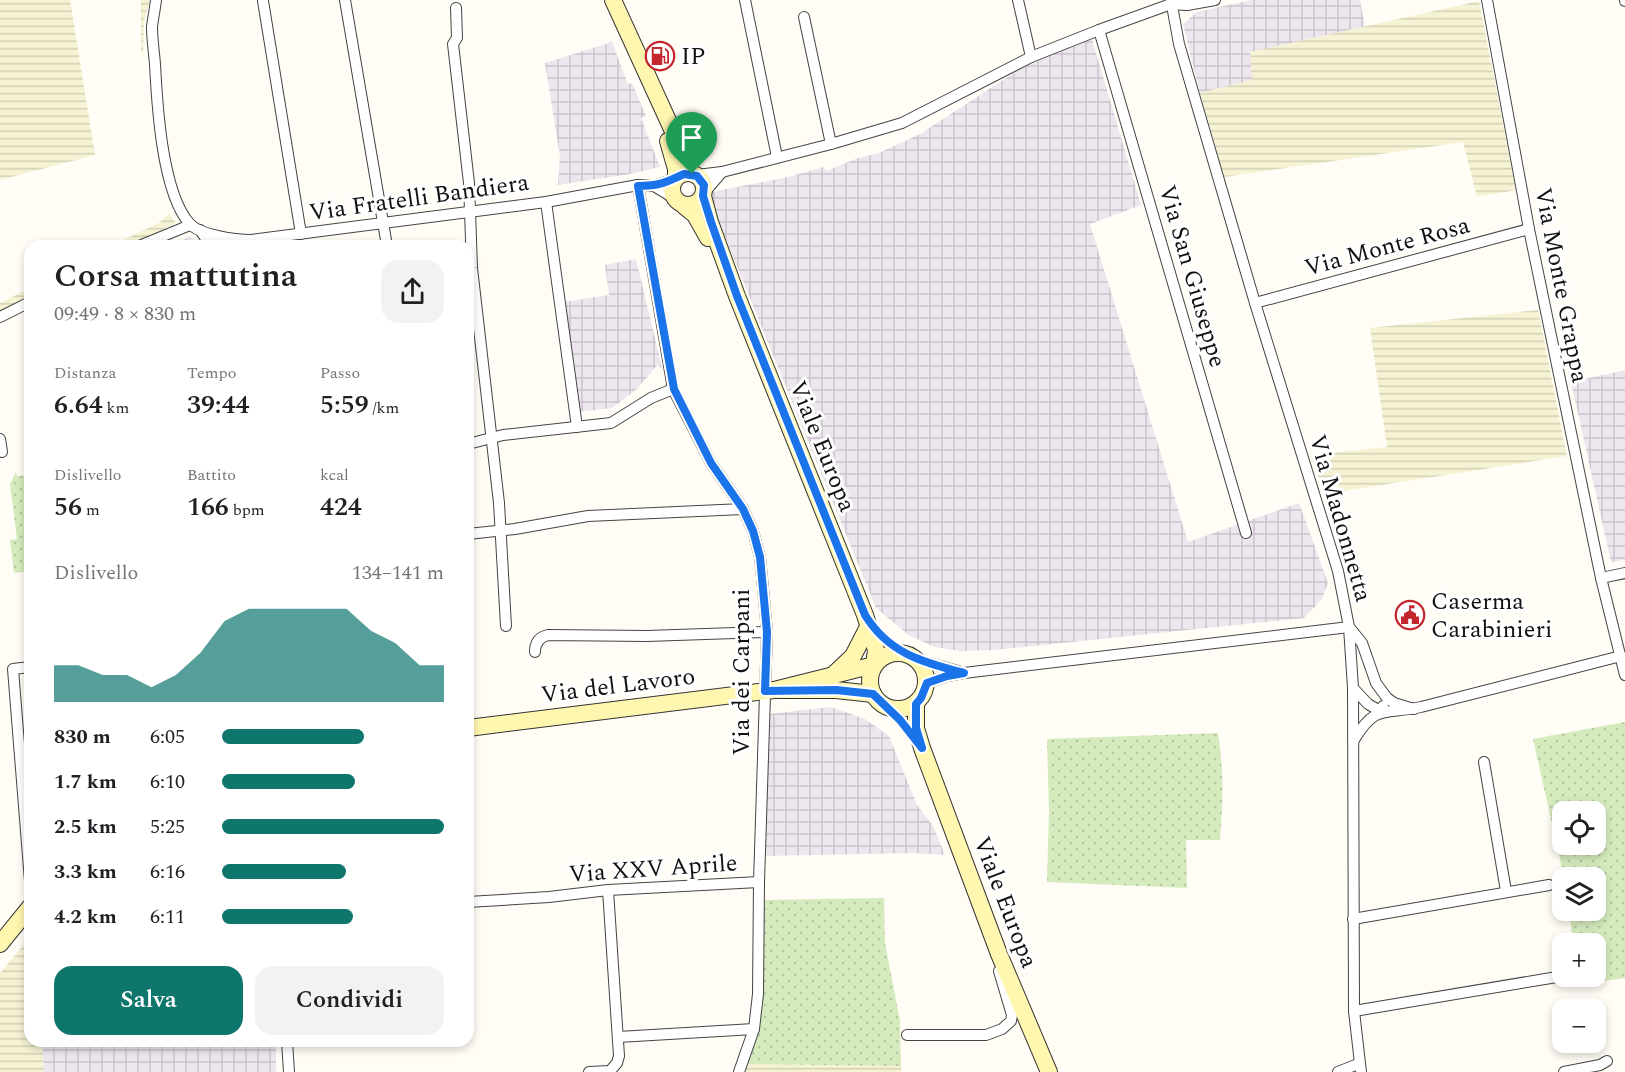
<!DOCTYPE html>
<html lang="it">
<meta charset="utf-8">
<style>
:root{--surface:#fff;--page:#f2f2f2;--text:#202124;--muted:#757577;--accent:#0f766e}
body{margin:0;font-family:Spectral,serif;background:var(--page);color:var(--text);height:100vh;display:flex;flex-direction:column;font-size:22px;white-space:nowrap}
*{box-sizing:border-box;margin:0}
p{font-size:20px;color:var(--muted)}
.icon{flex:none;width:33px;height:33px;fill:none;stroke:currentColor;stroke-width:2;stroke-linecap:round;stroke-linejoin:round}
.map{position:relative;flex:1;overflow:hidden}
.panel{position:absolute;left:24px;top:240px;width:450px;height:807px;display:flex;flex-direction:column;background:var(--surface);border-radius:18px;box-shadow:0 3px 9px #0003}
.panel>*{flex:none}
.buttons{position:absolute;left:1552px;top:801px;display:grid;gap:12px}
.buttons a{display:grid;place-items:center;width:54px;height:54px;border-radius:12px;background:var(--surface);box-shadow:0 3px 9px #0003;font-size:30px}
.pin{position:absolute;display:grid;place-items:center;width:51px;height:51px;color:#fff;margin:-62px -26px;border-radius:50% 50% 50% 0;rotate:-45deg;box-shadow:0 0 6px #0007}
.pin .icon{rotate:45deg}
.round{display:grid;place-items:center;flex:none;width:63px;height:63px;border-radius:18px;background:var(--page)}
.head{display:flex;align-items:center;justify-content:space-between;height:102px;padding:0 30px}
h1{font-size:33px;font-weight:600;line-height:45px}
.metrics{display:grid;grid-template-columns:repeat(3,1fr);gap:9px;height:102px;padding:6px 30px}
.metrics div{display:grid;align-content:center}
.metrics b{font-size:26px;font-weight:600}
.metrics small{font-size:16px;font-weight:400}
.metrics p{font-size:16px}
.chart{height:168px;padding:12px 30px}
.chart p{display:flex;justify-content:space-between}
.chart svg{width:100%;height:108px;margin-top:6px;fill:var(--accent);opacity:.7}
.cta{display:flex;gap:12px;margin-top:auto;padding:12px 30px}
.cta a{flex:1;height:69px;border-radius:18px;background:var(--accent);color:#fff;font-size:24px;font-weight:600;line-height:69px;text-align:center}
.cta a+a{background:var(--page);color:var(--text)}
ul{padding:0 30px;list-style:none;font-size:20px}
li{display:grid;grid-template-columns:96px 72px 1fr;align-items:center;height:45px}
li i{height:15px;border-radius:8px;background:var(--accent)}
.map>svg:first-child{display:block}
</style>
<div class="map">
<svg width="1625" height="1072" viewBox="0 0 1625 1072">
<defs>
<pattern id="industrial-grid" width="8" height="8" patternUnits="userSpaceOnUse" patternTransform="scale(1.5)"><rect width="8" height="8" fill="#eee6ef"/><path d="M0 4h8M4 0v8" fill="none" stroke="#cbc4cc"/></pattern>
<pattern id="farmland-rules" width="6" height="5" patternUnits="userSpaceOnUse" patternTransform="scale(1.5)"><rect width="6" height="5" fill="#f6f3d4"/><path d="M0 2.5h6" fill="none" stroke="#d2cfb5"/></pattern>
<pattern id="grass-dots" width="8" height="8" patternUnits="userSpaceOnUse" patternTransform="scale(1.5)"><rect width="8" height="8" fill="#d5ebbd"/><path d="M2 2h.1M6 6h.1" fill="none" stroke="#b6c8a1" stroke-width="1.8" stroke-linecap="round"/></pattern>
</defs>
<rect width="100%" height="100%" fill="#fffdf5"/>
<g fill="url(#industrial-grid)">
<path d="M1251 0H1360L1365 27 1250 52 1253 80 1200 93 1183 24 1197 12Z"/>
<path d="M1091 36 1141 205 1090 224 1188 542 1299 503 1328 583 1322 599 1304 618 994 650 960 651 935 647 910 636 876 608 711 202 712 192 788 177 824 167 826 171 858 158 879 153 920 134 1032 61Z"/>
<path d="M612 42 628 84 632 83 646 116 641 118 660 167 630 174 558 185 560 156 545 63Z"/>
<path d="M189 236 203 246H170L189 237Z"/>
<path d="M636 259 663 372 658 364 637 389 612 408 577 412 563 302 609 295 605 265Z"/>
<path d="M1625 370V560L1611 562 1571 382Z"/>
<path d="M831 707 865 719 889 736 917 805 933 826 945 855 914 853 764 856 759 715Z"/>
<path d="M42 1041H276V1072H44Z"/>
</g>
<g fill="url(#farmland-rules)">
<path d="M0 0H70L95 155 0 180Z"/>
<path d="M141 0H150L144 21 143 57 141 50Z"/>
<path d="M1479 1 1516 190 1477 197 1463 142 1224 177 1200 93 1252 80 1250 52Z"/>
<path d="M169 214 176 223 129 246H110L159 223Z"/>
<path d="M30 288V298L0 313V303Z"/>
<path d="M1538 310 1567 456 1324 494 1311 455 1387 447 1370 328Z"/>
<path d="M26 942 30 956V1041H42L44 1072H0V973Z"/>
<path d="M745 1064 901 1066V1072H742Z"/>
</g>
<g fill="url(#grass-dots)" fill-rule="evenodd">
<path d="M16 472 17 476 30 475V571L14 573 10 540 17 539 10 484Z"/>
<path d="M1625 722V978L1595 982 1593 977 1596 976V944L1573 943 1569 911 1596 910V878L1564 877 1533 739ZM1563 812H1596V844H1563Z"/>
<path d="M1218 733C1224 771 1223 802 1220 840H1186L1187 888 1047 882 1049 811 1047 739Z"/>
<path d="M884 898 885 943 900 1021 901 1066 745 1064 755 1022 762 900Z"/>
</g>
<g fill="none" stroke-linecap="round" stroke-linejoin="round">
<g stroke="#444" stroke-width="12">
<g id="street">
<path d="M156 0C155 9 153 18 152 27 152 39 154 52 155 64 157 104 162 194 190 224 200 235 236 240 251 240L546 202 638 185 654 186 675 179"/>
<path d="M345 0 387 246"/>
<path d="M745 0 777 157"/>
<path d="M1018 0 1031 57"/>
<path d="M1171 0 1179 44 1255 303 1338 571 1349 627 1353 688 1354 1011 1361 1072"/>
<path d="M1487 0 1529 229 1601 578 1625 675"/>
<path d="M1625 0V1"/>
<path d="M263 1 301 234"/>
<path d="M456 8 457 38 453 44 469 183 472 268 499 503 506 626"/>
<path d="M804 17 831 144"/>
<path d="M1099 30 1246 533"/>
<path d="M697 175 722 172 831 144 902 123 1031 57 1099 30 1171 4 1187 5 1215 0"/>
<path d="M638 185 673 389 711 463 743 509 753 531 760 557 763 588 767 632 759 882 758 994 754 1029 739 1072"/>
<path d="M654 186 674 198"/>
<path d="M704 193 722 172"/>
<path d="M546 202 577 427"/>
<path d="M200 230 211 246"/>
<path d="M139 246 190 225"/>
<path d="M1255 303 1529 229"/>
<path d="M0 317 30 302"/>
<path d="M0 439 2 452"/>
<path d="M468 444 503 435 611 423 651 398 673 389"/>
<path d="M468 534 515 529 588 516 743 509"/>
<path d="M1601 578 1625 573"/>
<path d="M535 652C535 643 539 637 548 635L647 636 767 632"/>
<path d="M918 660 958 671"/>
<path d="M30 667 13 669 30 881"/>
<path d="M927 683 947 676 964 673 1349 627 1362 643 1376 683 1387 698 1394 703 1414 709"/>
<path d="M1353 688 1368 704 1380 711 1383 706"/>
<path d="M1354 740C1376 703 1385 715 1421 707L1621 656"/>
<path d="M1484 762 1506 891"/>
<path d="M468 902 549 897 608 890 759 882"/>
<path d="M1353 919 1549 885"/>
<path d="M1354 1011 1563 976"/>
<path d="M907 1035H986L1002 1029 1011 1021 1012 1015 999 971"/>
<path d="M618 1037 754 1029"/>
<path d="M287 1041 289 1072"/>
<path d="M589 1072 610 1071 617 1063 619 1056 608 890"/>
<path d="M1338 1072 1358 1064"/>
<path d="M1564 1072 1600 1065 1607 1061"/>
</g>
</g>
<g stroke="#333" stroke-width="18">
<g id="secondary">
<path d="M613 0 692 173"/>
<path d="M668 141 676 169V178"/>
<circle cx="688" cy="189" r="16"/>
<path d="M703 196 710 222 737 296 865 615 876 650 874 665 774 690"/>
<path d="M684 206 695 215 708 238"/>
<circle cx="898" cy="681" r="28"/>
<path d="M834 674 853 656 868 627"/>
<path d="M916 704V728L922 748 999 954 1049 1072"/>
<path d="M468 728 774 690H836L873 694"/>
<path d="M0 944 30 907"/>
</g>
</g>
<use href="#street" stroke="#fff" stroke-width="10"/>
<use href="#secondary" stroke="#fff6b0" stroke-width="16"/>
</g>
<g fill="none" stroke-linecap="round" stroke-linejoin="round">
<g stroke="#fff" stroke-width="12">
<path id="route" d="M684 174 697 176 704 185 703 196 711 222 737 296 865 615C889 654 923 662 964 673L947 676 927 683 921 698 916 704V728L922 748 900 720 873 694 836 690 765 691 767 632 760 557 753 531 743 509 711 463 674 389 638 186C659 186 665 183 684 174Z"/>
</g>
<use href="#route" stroke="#1a73e8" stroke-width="8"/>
</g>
<defs>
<g id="fuel-ring" transform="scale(1.5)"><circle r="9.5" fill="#fff" stroke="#c4262e" stroke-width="1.5"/><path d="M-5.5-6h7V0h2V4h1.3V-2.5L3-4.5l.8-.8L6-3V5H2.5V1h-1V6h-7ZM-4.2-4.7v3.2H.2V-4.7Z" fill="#c4262e"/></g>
<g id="civic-ring" transform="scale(1.5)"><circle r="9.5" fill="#fff" stroke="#c4262e" stroke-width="1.5"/><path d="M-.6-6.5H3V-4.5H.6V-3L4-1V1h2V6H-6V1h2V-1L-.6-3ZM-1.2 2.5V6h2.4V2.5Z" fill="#c4262e"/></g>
</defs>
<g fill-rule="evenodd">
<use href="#fuel-ring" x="660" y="56"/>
<use href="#civic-ring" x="1410" y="615"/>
</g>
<g text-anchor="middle" stroke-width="6" stroke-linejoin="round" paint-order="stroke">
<g font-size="24" fill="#111" stroke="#fff" text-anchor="start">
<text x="681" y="64">IP</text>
<text x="1431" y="609">Caserma<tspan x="1431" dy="28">Carabinieri</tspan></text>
</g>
<g font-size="24" fill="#111" stroke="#fff">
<text transform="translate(419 197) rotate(-8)" y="8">Via Fratelli Bandiera</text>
<text transform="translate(1387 246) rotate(-15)" y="8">Via Monte Rosa</text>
<text transform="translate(1193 276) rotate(74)" y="8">Via San Giuseppe</text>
<text transform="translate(1562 285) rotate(79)" y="8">Via Monte Grappa</text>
<text transform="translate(823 446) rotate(68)" y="8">Viale Europa</text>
<text transform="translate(1341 518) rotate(74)" y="8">Via Madonnetta</text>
<text transform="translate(741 672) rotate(-90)" y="8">Via dei Carpani</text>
<text transform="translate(618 685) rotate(-7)" y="8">Via del Lavoro</text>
<text transform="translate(653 868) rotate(-4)" y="8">Via XXV Aprile</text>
<text transform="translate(1006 902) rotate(69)" y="8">Viale Europa</text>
</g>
</g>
</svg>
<div class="buttons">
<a><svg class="icon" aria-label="locate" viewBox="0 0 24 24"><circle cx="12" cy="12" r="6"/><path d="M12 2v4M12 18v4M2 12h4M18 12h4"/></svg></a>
<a><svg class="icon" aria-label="layers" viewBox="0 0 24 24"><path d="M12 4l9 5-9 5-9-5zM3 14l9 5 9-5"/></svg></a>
<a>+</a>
<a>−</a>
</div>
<div class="pin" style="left:692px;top:174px;background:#1e9e55"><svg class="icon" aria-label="arrive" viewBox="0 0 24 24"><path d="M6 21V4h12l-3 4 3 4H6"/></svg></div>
<section class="panel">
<div class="head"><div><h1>Corsa mattutina</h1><p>09:49 · 8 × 830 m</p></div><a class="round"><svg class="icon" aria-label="share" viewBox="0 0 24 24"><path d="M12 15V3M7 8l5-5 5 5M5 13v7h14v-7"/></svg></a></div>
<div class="metrics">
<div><p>Distanza</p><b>6.64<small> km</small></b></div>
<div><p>Tempo</p><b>39:44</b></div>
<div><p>Passo</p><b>5:59<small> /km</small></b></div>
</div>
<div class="metrics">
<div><p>Dislivello</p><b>56<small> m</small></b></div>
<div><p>Battito</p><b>166<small> bpm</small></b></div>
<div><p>kcal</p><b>424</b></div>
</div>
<div class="chart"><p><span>Dislivello</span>134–141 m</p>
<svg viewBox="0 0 160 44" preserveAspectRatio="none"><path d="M0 44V29L10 29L20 33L30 33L40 38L50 33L60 24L70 11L80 6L90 6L100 6L110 6L120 6L130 15L140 20L150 29L160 29V44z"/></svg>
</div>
<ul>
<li><b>830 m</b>6:05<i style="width:64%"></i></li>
<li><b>1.7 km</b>6:10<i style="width:60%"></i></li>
<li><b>2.5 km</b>5:25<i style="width:100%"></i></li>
<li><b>3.3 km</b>6:16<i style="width:56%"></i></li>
<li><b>4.2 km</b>6:11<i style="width:59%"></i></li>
</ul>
<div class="cta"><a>Salva</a><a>Condividi</a></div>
</section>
</div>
